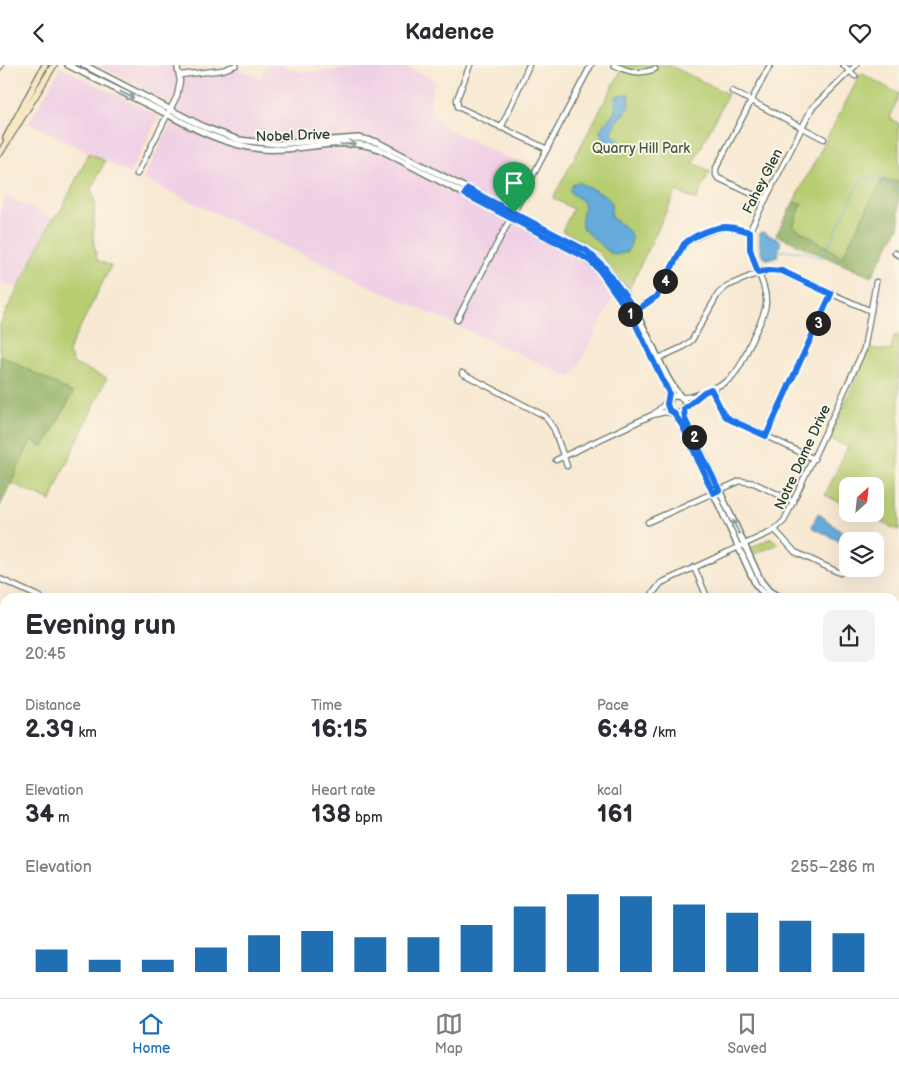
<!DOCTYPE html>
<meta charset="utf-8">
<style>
:root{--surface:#fff;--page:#f2f2f3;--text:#2b2b33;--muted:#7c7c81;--line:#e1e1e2;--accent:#1f6fb2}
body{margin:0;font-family:"Balsamiq Sans",sans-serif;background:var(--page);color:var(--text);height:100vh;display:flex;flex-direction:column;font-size:19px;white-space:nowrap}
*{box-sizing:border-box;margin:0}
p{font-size:16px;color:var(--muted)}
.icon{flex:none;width:28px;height:28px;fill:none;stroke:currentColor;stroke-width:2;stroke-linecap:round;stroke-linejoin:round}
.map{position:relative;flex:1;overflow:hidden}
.details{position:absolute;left:0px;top:528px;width:900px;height:406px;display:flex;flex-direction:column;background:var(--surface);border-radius:15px 15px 0 0;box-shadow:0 5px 20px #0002}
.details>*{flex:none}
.needle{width:32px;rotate:27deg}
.fabs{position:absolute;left:839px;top:412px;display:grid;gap:10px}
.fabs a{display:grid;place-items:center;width:45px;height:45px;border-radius:10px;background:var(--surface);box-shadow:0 5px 20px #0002;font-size:25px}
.pin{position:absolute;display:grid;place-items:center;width:42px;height:42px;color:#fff;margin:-51px -21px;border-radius:50% 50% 50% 0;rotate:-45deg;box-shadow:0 0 5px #0007}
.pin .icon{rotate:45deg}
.km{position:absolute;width:25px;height:25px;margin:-12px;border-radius:50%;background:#222;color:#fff;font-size:14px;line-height:25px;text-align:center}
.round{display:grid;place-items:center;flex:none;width:52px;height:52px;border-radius:10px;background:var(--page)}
.headline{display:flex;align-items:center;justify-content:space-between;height:85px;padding:0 25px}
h1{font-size:28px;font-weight:800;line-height:38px}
.figures{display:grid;grid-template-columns:repeat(3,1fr);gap:8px;height:85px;padding:5px 25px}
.figures div{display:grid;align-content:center}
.figures b{font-size:25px;font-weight:800}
.figures small{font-size:14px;font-weight:400}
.figures p{font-size:14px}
.chart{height:140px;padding:10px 25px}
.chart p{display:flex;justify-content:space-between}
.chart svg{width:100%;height:90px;margin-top:5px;stroke:var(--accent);stroke-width:6}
header{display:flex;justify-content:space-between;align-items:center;height:65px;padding:0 25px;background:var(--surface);font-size:22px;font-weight:800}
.tab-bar{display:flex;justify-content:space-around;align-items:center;height:70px;border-top:1px solid var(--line);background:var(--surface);font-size:14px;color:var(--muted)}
.tab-bar a{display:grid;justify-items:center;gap:2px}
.tab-bar .active{color:var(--accent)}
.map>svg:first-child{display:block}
</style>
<header><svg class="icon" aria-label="back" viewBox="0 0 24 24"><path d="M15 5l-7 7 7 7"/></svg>Kadence<svg class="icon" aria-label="heart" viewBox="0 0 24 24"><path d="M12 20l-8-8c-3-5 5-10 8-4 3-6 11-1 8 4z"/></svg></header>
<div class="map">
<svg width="899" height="933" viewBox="0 0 899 933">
<rect width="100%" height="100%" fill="#fcf5e5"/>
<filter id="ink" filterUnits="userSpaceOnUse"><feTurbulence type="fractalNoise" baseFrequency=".02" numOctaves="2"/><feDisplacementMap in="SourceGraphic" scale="10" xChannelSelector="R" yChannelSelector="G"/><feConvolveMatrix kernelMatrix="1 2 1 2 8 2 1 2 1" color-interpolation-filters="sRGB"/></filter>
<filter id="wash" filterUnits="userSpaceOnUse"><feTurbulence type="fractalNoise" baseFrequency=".0096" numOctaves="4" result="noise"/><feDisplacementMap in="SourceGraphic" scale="20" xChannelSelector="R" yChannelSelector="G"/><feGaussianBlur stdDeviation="1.12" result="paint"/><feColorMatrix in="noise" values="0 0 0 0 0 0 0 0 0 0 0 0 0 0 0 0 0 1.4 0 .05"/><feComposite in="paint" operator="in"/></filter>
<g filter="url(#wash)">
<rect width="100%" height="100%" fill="#f8e9d3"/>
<g fill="#f0d0e5">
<path d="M98 0H174L178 13 222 7 236 3 260 14 267 0H278L303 7 358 4 376 0H401L435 15 430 37 432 47 442 61 533 105 513 141 510 143 505 153 576 190 588 198 598 207 613 234 572 313 365 219 143 114 179 43Z"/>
<path d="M61 2 159 51 130 108 29 58Z"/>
<path d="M7 131 53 153 18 224 0 216V143Z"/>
</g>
<g fill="#b7cd72" stroke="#6b8553">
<path d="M624 0H669L728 29 693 98 710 106 696 135 676 126 629 224 599 188 587 179 562 166 573 144 553 133Z"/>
<path d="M861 8 899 29 890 53 899 59V116L882 115 842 192 793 161 802 139 793 138Z"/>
<path d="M89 88 105 96 91 124 95 137 93 173 97 195 111 201 68 286 74 299 107 313 60 412 51 436 11 418 31 374 44 381 73 328 0 290V259L53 153 61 145Z"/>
<path d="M899 270V466L865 449H875V421H848L847 441 825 430 848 382 829 373 870 283 891 286 894 271Z"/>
<path d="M771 473 779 479 754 489 752 484 753 482Z"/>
</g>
<g fill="#91b064" stroke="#58764c">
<path d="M882 115 899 116V162L871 212 776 170 793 138H802L793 161 842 192Z"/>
<path d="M0 290 73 328 44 382 31 375 0 441Z"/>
<path d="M0 750 5 753V796L0 794Z"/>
<path d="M899 899V933H871L864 929H895V901Z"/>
<path d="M114 929H208V933H112Z"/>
</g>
<g fill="#65abdb" stroke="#427488">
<path d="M629 29C633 49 616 51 612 68 617 76 627 80 631 88 619 88 602 78 600 65L615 46 616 32 618 30Z"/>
<path d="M578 117 606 131 611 137V152C625 163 639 167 627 187L615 190 610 188 582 163C580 154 585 147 583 136L572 129 570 125 573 119Z"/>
<path d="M763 167 781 176 777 192 766 194C759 188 759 177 760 168Z"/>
<path d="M818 448 849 473 847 480 813 463 812 461Z"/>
</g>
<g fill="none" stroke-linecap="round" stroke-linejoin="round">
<g stroke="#65abdb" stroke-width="1">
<path d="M827 184 860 116C874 107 886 117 899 123"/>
<path d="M778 186H804L821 193 823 192"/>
</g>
</g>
</g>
<g filter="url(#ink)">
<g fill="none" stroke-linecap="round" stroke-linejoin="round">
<g stroke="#6b796c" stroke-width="7">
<g id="minor">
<path d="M470 0 457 34 458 42 547 84"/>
<path d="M614 0C629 7 639 10 655 4"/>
<path d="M843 0 855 11"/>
<path d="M0 2 1 0"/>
<path d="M180 10 223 5 236 0"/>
<path d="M732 26 824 74"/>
<path d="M501 63 529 0"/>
<path d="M137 109 177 31 180 16 177 0"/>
<path d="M765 135 718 113 716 110V103L770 0"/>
<path d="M895 188 899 190"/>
<path d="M633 248 657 231 682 184 688 176 710 166 725 162 750 167"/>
<path d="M457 255 591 0"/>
<path d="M659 293 683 282 692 275 718 229 727 221 763 206 773 205 782 207 871 246"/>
<path d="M462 308 545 351 554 364 567 401"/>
<path d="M711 324 722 347 727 352 814 394"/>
<path d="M681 332C690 333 698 330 706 326 713 323 721 320 727 316 741 306 747 285 754 270 759 260 765 250 766 238 767 211 742 191 752 161L812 43 856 0"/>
<path d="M684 344 700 330"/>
<path d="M653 350 668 336"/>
<path d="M766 371 831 229"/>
<path d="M556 395 652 350 665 347 672 348"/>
<path d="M648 457 740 416 754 418 794 437"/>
<path d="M775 465 795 487 840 508"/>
<path d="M694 502 707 532"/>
<path d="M0 514 40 532"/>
<path d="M650 532 661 518 773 466 784 456 864 284 876 217"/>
<path d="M0 617 5 620"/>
<path d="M0 709 5 711"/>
<path d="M853 929 861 933"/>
<path d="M372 933 374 929"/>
<path d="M748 933 750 929"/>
</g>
</g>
<g stroke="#6b796c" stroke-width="8">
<g id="tertiary">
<path d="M68 0C99 16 130 31 161 46 193 63 224 80 261 84 299 88 341 70 379 84L581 190 600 206 631 250 668 325 669 335"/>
<path d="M84 0 204 62 239 75 276 79 358 73 377 77 583 184C615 204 638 250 654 284 662 301 668 317 680 331"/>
<circle cx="676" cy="340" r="9"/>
<path d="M684 345 685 354 705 394 761 516 769 526 779 532"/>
<path d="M674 348 683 362 756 520 767 532"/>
</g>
</g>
<g stroke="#6b796c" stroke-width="8">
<g id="secondary">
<path d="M6 73 45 0"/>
<path d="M0 88 54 0"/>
</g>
</g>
<use href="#minor" stroke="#fff" stroke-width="4.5"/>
<use href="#tertiary" stroke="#fff" stroke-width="5"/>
<use href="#secondary" stroke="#f9e7c3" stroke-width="5.5"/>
</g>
<defs><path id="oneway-shaft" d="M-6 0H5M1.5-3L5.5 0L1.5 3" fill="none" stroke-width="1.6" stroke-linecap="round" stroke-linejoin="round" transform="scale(1.25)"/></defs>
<g stroke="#8f9e9a">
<use href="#oneway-shaft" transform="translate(127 30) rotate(26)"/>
<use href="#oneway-shaft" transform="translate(348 79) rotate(-3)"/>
<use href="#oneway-shaft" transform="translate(736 462) rotate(-116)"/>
</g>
</g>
<g fill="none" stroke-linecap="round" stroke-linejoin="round" filter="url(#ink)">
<g stroke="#fff" stroke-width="10">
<path id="route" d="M468 124 587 186 604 202 636 246 657 231 684 179C693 171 713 162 726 162 734 162 742 165 750 167V184L758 208 769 205 782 206 831 229 766 371 731 355 724 350 711 324 704 327 684 344 685 354 719 425 713 428 683 362 674 348 669 345 667 339 669 328 631 250 600 206 590 196 581 190 465 129Z"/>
</g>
<use href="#route" stroke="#1a73e8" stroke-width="6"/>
</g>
<g text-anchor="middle" stroke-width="4" stroke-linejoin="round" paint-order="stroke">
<g font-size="14" fill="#1f3d34" stroke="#fcf5e5">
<text transform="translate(293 70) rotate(-2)" y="5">Nobel Drive</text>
<text transform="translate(762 116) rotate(-63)" y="5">Fahey Glen</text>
<text transform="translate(802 392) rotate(-65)" y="5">Notre Dame Drive</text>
</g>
<g font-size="14" fill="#3d5a40" stroke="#fcf5e5">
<text x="641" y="88">Quarry Hill Park</text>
</g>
</g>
</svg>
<div class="fabs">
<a><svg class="needle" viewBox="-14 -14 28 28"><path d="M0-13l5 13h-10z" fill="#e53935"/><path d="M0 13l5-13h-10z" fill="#7c7c81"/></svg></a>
<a><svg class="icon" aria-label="layers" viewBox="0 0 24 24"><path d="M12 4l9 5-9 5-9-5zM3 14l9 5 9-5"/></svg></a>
</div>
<div class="pin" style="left:514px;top:148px;background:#1e9e55"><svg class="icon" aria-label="arrive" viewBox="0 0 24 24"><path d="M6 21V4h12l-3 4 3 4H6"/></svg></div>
<b class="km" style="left:630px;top:249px">1</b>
<b class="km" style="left:694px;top:372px">2</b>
<b class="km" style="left:818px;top:258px">3</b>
<b class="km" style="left:665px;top:216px">4</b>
<section class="details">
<div class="headline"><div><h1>Evening run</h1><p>20:45</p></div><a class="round"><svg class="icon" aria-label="share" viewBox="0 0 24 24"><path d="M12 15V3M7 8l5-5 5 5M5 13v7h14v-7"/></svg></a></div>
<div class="figures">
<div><p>Distance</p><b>2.39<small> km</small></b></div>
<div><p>Time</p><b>16:15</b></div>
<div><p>Pace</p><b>6:48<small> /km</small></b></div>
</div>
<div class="figures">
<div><p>Elevation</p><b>34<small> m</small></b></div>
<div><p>Heart rate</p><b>138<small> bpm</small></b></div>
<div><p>kcal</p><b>161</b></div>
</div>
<div class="chart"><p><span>Elevation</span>255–286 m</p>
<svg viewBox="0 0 160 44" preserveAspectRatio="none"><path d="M5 44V33M15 44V38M25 44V38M35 44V32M45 44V26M55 44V24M65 44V27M75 44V27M85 44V21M95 44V12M105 44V6M115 44V7M125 44V11M135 44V15M145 44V19M155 44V25"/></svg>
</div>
</section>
</div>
<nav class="tab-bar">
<a class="active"><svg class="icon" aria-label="home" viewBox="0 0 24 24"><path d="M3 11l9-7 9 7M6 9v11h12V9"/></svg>Home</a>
<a><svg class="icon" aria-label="map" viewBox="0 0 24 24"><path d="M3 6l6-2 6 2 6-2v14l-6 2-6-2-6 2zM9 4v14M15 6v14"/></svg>Map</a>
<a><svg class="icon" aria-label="saved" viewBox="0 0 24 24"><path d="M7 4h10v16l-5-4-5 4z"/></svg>Saved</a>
</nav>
